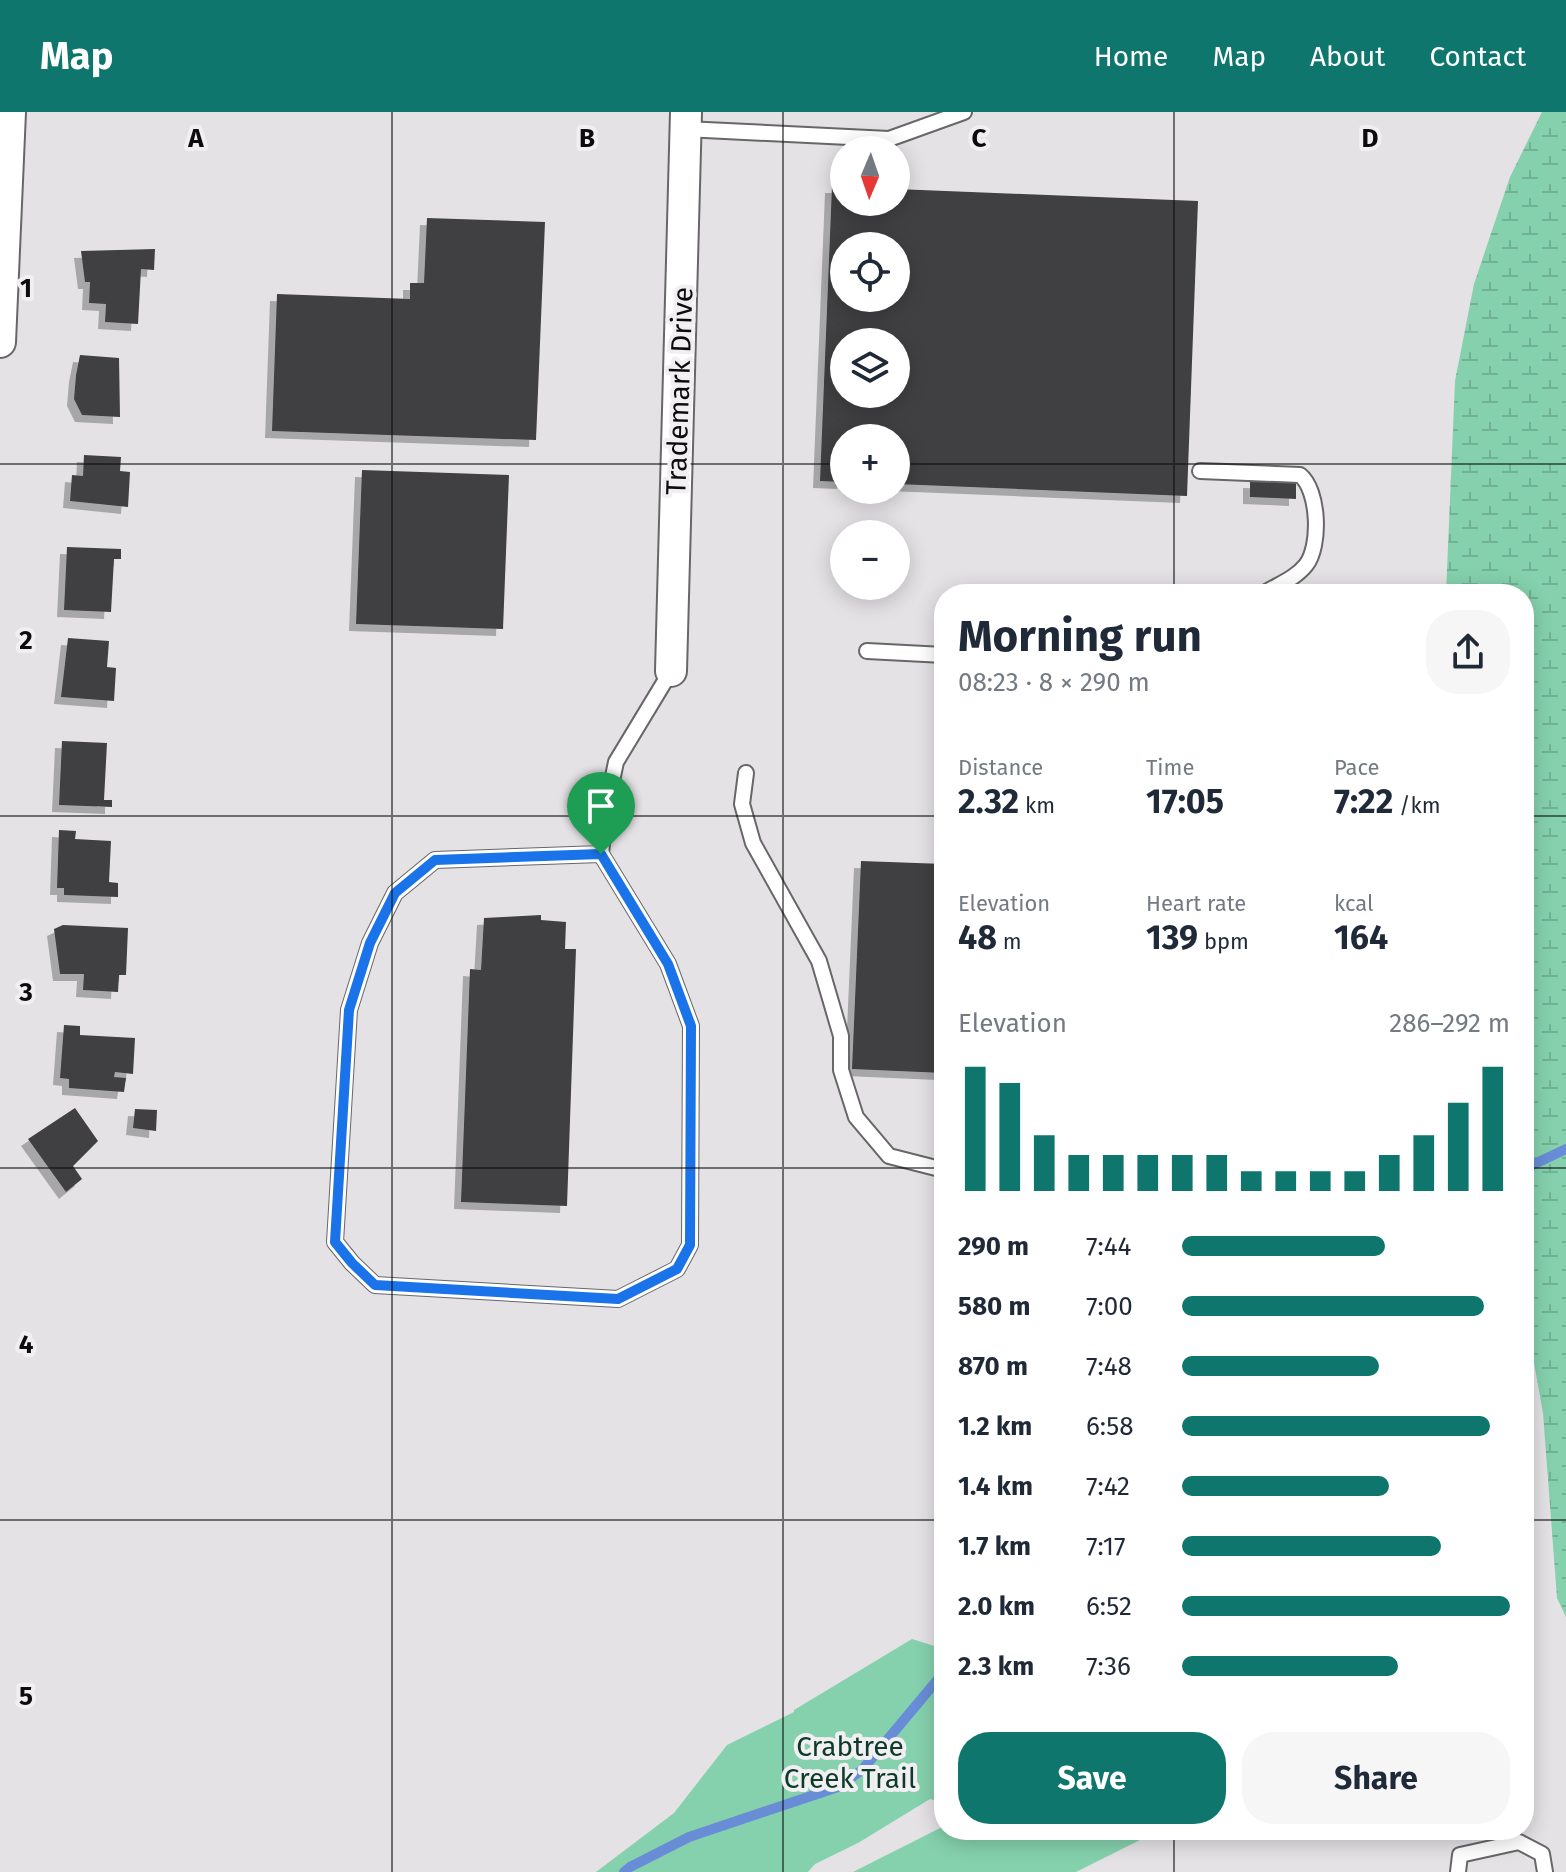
<!DOCTYPE html>
<meta charset="utf-8">
<style>
:root{--surface:#fff;--page:#f6f6f7;--text:#1f2937;--muted:#747a83;--accent:#0f766e}
body{margin:0;font-family:"Fira Sans",sans-serif;background:var(--page);color:var(--text);height:100vh;display:flex;flex-direction:column;font-size:30px;white-space:nowrap}
*{box-sizing:border-box;margin:0}
p{font-size:26px;color:var(--muted)}
.icon{flex:none;width:44px;height:44px;fill:none;stroke:currentColor;stroke-width:2;stroke-linecap:round;stroke-linejoin:round}
.map{position:relative;flex:1;overflow:hidden}
.side{position:absolute;left:934px;top:472px;width:600px;height:1256px;display:flex;flex-direction:column;background:var(--surface);border-radius:32px;box-shadow:0 4px 20px #0003}
.side>*{flex:none}
.needle{width:52px;rotate:182deg}
.buttons{position:absolute;left:830px;top:24px;display:grid;gap:16px}
.buttons a{display:grid;place-items:center;width:80px;height:80px;border-radius:50%;background:var(--surface);box-shadow:0 4px 20px #0003;font-size:40px}
.pin{position:absolute;display:grid;place-items:center;width:68px;height:68px;color:#fff;margin:-82px -34px;border-radius:50% 50% 50% 0;rotate:-45deg;box-shadow:0 0 8px #0007}
.pin .icon{rotate:45deg}
.round{display:grid;place-items:center;flex:none;width:84px;height:84px;border-radius:32px;background:var(--page)}
.summary{display:flex;align-items:center;justify-content:space-between;height:136px;padding:0 24px}
h1{font-size:44px;font-weight:700;line-height:60px}
.metrics{display:grid;grid-template-columns:repeat(3,1fr);gap:12px;height:136px;padding:8px 24px}
.metrics div{display:grid;align-content:center}
.metrics b{font-size:34px;font-weight:700}
.metrics small{font-size:22px;font-weight:400}
.metrics p{font-size:22px}
.chart{height:224px;padding:16px 24px}
.chart p{display:flex;justify-content:space-between}
.chart svg{width:100%;height:144px;margin-top:8px;stroke:var(--accent);stroke-width:6}
.primary-button{display:flex;gap:16px;margin-top:auto;padding:16px 24px}
.primary-button a{flex:1;height:92px;border-radius:32px;background:var(--accent);color:#fff;font-size:32px;font-weight:700;line-height:92px;text-align:center}
.primary-button a+a{background:var(--page);color:var(--text)}
ul{padding:0 24px;list-style:none;font-size:26px}
li{display:grid;grid-template-columns:128px 96px 1fr;align-items:center;height:60px}
li i{height:20px;border-radius:10px;background:var(--accent)}
header{display:flex;align-items:center;gap:48px;box-sizing:border-box;height:112px;padding:0 40px;background:var(--accent);color:#fff}
header strong{font-size:38px}
nav{display:flex;gap:44px;margin-inline-start:auto;font-size:28px}
.map>svg:first-child{display:block}
</style>
<header>
<strong>Map</strong>
<nav><a>Home</a><a>Map</a><a>About</a><a>Contact</a></nav>
</header>
<div class="map">
<svg width="1566" height="1760" viewBox="0 0 1566 1760">
<defs>
<pattern id="wetland-marsh" width="20" height="14" patternUnits="userSpaceOnUse" patternTransform="scale(2)"><rect width="20" height="14" fill="#85d1ad"/><path d="M1 5h8M5 5V1M11 12h8M15 12V8" fill="none" stroke="#72b294"/></pattern>
<filter id="shadow"><feDropShadow dx="-7" dy="7" stdDeviation="0" flood-color="#0004"/></filter>
</defs>
<rect width="100%" height="100%" fill="#e4e2e5"/>
<path fill="url(#wetland-marsh)" d="M1542 0H1566V1505L1557 1486 1543 1301 1524 1195V482H1446L1455 269 1474 172 1510 65Z"/>
<g fill="#85d1ad">
<path d="M912 1527 944 1537V1691L930 1687 858 1731 815 1752 808 1760H596L674 1701 727 1633 794 1600V1598Z"/>
<path d="M944 1714V1718H1160L1076 1760H853Z"/>
</g>
<g fill="none" stroke-linecap="round" stroke-linejoin="round">
<g stroke="#688dd6" stroke-width="10">
<path d="M1524 1057 1566 1037"/>
<path d="M624 1760 630 1755 689 1725 838 1675 862 1658 944 1560"/>
</g>
</g>
<g fill="#413f42" fill-rule="evenodd" filter="url(#shadow)">
<path d="M832 74H844V90H896V77L1198 89 1187 384 896 372V326H844V370L820 369ZM844 134H896V186H844ZM844 230H896V282H844Z"/>
<path d="M427 106 545 110 536 328 272 319 277 182 410 187V171H424Z"/>
<path d="M155 137 154 158 141 157 138 212 105 210 106 192 89 191 90 170H85L81 139Z"/>
<path d="M80 243 119 246 120 305 82 303 74 287 76 263Z"/>
<path d="M84 343 121 345 120 359 130 360 128 395 70 389 72 363 83 364Z"/>
<path d="M362 358 509 363 503 517 356 512Z"/>
<path d="M1250 369 1296 370V387L1250 385Z"/>
<path d="M67 435 121 437V447H114L111 500 64 498Z"/>
<path d="M68 526 109 529 107 555 116 556 114 589 61 585Z"/>
<path d="M62 629 107 631 104 688H112V695L59 693Z"/>
<path d="M59 718 76 719 75 727 111 729 109 770 118 771V785L64 783V776H57Z"/>
<path d="M861 749 944 752V961L852 957Z"/>
<path d="M541 803V808L566 810 565 837H576L567 1094 461 1090 470 857 481 858 484 806Z"/>
<path d="M63 813 128 816 126 863H119L118 880 83 878 84 862H60L54 817Z"/>
<path d="M64 913 80 914V923L135 926 133 962 115 960 114 965 126 966 124 980 69 976V967L60 966Z"/>
<path d="M75 996 98 1029 73 1054 82 1067 66 1080 28 1027Z"/>
<path d="M135 997 157 998 156 1019 133 1016Z"/>
</g>
<g fill="none" stroke-linecap="round" stroke-linejoin="round">
<g stroke="#686668" stroke-width="18">
<g id="lane">
<path d="M685 17 889 27 964 0"/>
<path d="M1200 359 1300 363C1319 378 1321 434 1306 453 1295 467 1277 473 1263 482"/>
<path d="M867 539 944 543"/>
<path d="M746 661 742 692 753 731 819 849 841 924V958L856 1005 889 1044 936 1056H944"/>
<path d="M601 742 435 748 395 781 370 831 349 898 335 1130 352 1151 375 1173 618 1187 677 1157 690 1133 691 914 668 852 601 742 605 702 616 650 671 559"/>
<path d="M1458 1760 1460 1743 1519 1730 1542 1742 1545 1760"/>
</g>
</g>
<g stroke="#686668" stroke-width="34">
<g id="street">
<path d="M0 230 10 0"/>
<path d="M671 559 686 0"/>
</g>
</g>
<use href="#lane" stroke="#fff" stroke-width="14"/>
<use href="#street" stroke="#fff" stroke-width="30"/>
</g>
<g fill="none" stroke-linecap="round" stroke-linejoin="round">
<g stroke="#fff" stroke-width="16">
<path id="route" d="M601 742 668 852 691 914 690 1133 677 1157 618 1187 375 1173 352 1151 335 1130 349 898 370 831 395 781 435 748Z"/>
</g>
<use href="#route" stroke="#1a73e8" stroke-width="10"/>
</g>
<path fill="none" stroke="#0d0c0d" stroke-width="2" stroke-opacity="0.55" d="M392 0V1760M783 0V1760M1174 0V482M0 352H844M896 352H1566M0 704H944M1524 704H1566M0 1056H944M1524 1056H1566M0 1408H944M1524 1408H1566M1174 1718V1760"/>
<g text-anchor="middle" stroke-width="8" stroke-linejoin="round" paint-order="stroke">
<g font-size="28" fill="#0d0c0d" stroke="#f1eff2">
<text transform="translate(679 279) rotate(-88)" y="10">Trademark Drive</text>
</g>
<g font-size="28" fill="#0d3b29" stroke="#f1eff2">
<text x="850" y="1644">Crabtree<tspan x="850" dy="32">Creek Trail</tspan></text>
</g>
</g>
<g font-size="26" text-anchor="middle" font-weight="bold" fill="#0d0c0d" stroke="#f1eff2" stroke-width="8" stroke-linejoin="round" paint-order="stroke">
<text x="196" y="35">A</text>
<text x="587" y="35">B</text>
<text x="979" y="35">C</text>
<text x="1370" y="35">D</text>
<text x="26" y="185">1</text>
<text x="26" y="537">2</text>
<text x="26" y="889">3</text>
<text x="26" y="1241">4</text>
<text x="26" y="1593">5</text>
</g>
</svg>
<div class="buttons">
<a><svg class="needle" viewBox="-14 -14 28 28"><path d="M0-13l5 13h-10z" fill="#e53935"/><path d="M0 13l5-13h-10z" fill="#747a83"/></svg></a>
<a><svg class="icon" aria-label="locate" viewBox="0 0 24 24"><circle cx="12" cy="12" r="6"/><path d="M12 2v4M12 18v4M2 12h4M18 12h4"/></svg></a>
<a><svg class="icon" aria-label="layers" viewBox="0 0 24 24"><path d="M12 4l9 5-9 5-9-5zM3 14l9 5 9-5"/></svg></a>
<a>+</a>
<a>−</a>
</div>
<div class="pin" style="left:601px;top:742px;background:#1e9e55"><svg class="icon" aria-label="arrive" viewBox="0 0 24 24"><path d="M6 21V4h12l-3 4 3 4H6"/></svg></div>
<section class="side">
<div class="summary"><div><h1>Morning run</h1><p>08:23 · 8 × 290 m</p></div><a class="round"><svg class="icon" aria-label="share" viewBox="0 0 24 24"><path d="M12 15V3M7 8l5-5 5 5M5 13v7h14v-7"/></svg></a></div>
<div class="metrics">
<div><p>Distance</p><b>2.32<small> km</small></b></div>
<div><p>Time</p><b>17:05</b></div>
<div><p>Pace</p><b>7:22<small> /km</small></b></div>
</div>
<div class="metrics">
<div><p>Elevation</p><b>48<small> m</small></b></div>
<div><p>Heart rate</p><b>139<small> bpm</small></b></div>
<div><p>kcal</p><b>164</b></div>
</div>
<div class="chart"><p><span>Elevation</span>286–292 m</p>
<svg viewBox="0 0 160 44" preserveAspectRatio="none"><path d="M5 44V6M15 44V11M25 44V27M35 44V33M45 44V33M55 44V33M65 44V33M75 44V33M85 44V38M95 44V38M105 44V38M115 44V38M125 44V33M135 44V27M145 44V17M155 44V6"/></svg>
</div>
<ul>
<li><b>290 m</b>7:44<i style="width:62%"></i></li>
<li><b>580 m</b>7:00<i style="width:92%"></i></li>
<li><b>870 m</b>7:48<i style="width:60%"></i></li>
<li><b>1.2 km</b>6:58<i style="width:94%"></i></li>
<li><b>1.4 km</b>7:42<i style="width:63%"></i></li>
<li><b>1.7 km</b>7:17<i style="width:79%"></i></li>
<li><b>2.0 km</b>6:52<i style="width:100%"></i></li>
<li><b>2.3 km</b>7:36<i style="width:66%"></i></li>
</ul>
<div class="primary-button"><a>Save</a><a>Share</a></div>
</section>
</div>
